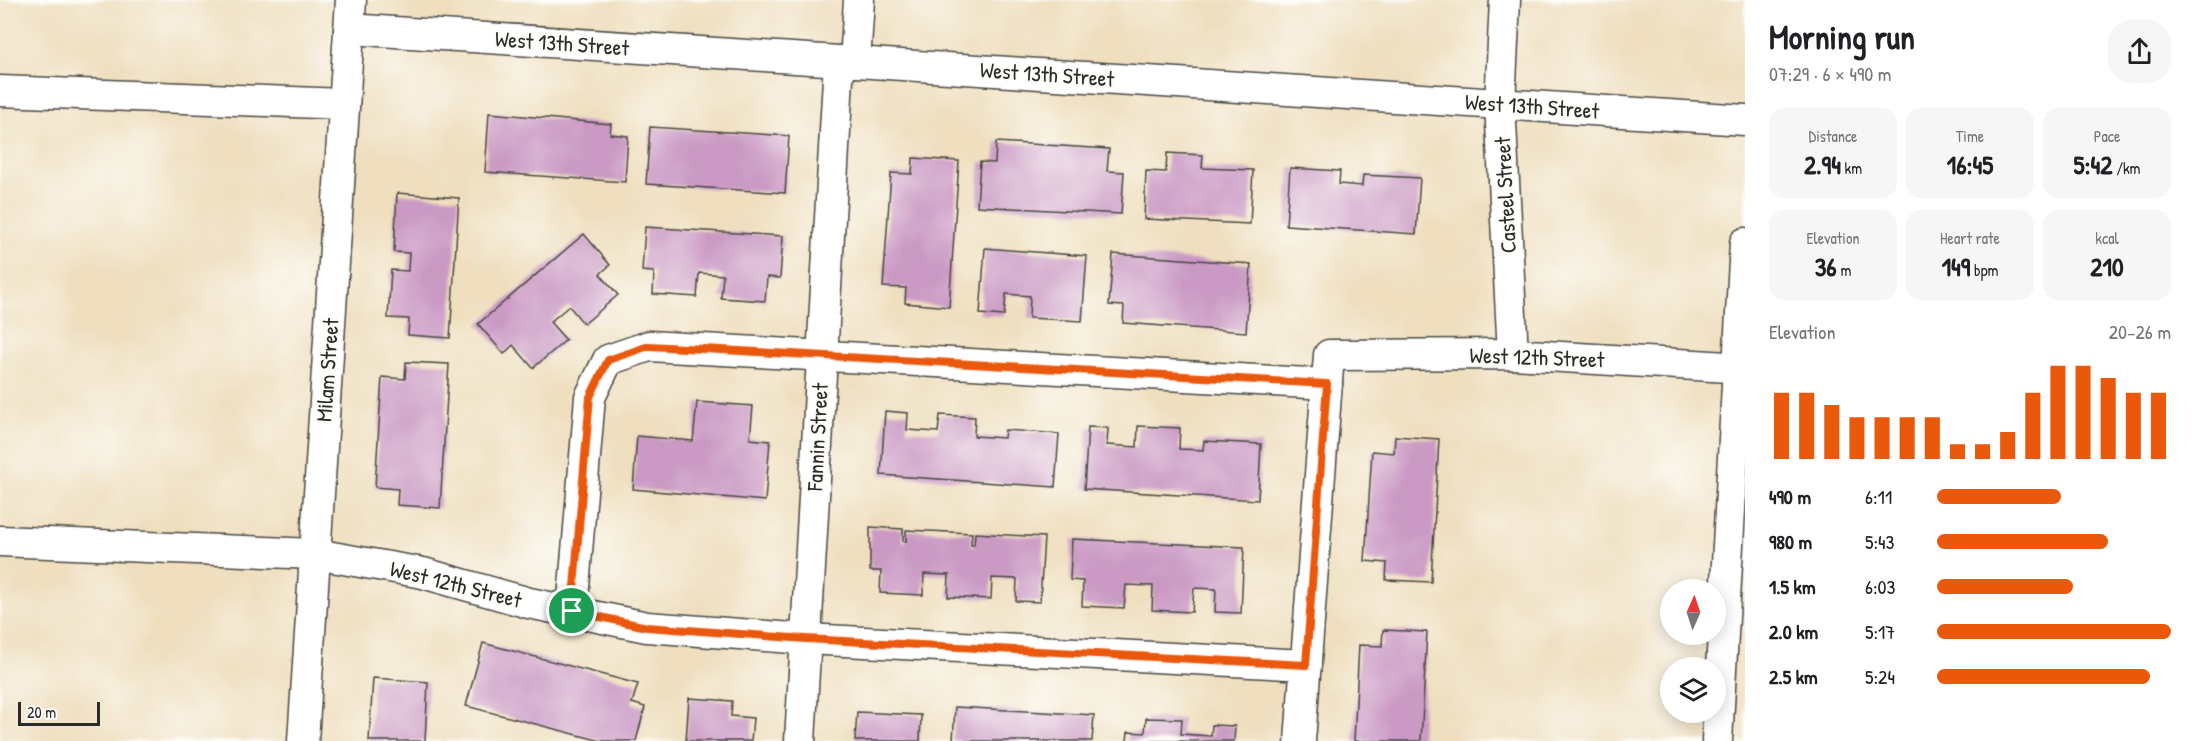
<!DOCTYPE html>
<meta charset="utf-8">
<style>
:root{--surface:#fff;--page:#f6f6f6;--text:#202124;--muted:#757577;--accent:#ea580c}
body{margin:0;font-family:"Patrick Hand",sans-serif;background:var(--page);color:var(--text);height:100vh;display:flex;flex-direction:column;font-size:22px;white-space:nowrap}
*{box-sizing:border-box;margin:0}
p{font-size:20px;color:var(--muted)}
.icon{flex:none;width:33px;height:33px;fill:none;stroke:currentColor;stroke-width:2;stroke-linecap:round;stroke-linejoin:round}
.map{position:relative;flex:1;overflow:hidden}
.details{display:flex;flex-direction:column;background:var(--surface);width:450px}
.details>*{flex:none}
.needle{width:39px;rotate:3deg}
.tools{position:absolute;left:1660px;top:579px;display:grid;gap:12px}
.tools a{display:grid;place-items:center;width:66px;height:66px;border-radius:50%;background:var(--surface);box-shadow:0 3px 15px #0003;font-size:30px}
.scale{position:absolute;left:18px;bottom:15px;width:82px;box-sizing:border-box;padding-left:6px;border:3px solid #2b2b2b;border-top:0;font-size:16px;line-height:21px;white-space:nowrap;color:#2b2b2b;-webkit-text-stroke:4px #fdfcf7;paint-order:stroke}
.pin{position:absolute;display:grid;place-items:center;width:51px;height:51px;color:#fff;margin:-26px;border:3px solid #fff;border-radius:50%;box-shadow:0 2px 6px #0007}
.round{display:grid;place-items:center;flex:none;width:63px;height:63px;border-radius:24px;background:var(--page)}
.headline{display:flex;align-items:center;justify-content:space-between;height:102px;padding:0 24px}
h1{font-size:33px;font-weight:800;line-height:45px}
.stats{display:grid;grid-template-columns:repeat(3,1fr);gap:9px;height:102px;padding:6px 24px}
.stats div{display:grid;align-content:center;border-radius:15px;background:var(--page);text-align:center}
.stats b{font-size:26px;font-weight:800}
.stats small{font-size:16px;font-weight:400}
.stats p{font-size:16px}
.chart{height:168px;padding:12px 24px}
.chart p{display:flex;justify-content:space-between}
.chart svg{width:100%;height:108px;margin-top:6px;stroke:var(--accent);stroke-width:6}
ul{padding:0 24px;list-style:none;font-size:20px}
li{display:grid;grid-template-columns:96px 72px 1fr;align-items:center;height:45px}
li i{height:15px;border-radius:8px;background:var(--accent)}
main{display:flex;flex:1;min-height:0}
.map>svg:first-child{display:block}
</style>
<main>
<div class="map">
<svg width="1745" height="741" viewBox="0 0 1745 741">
<rect width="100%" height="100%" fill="#fdfcf7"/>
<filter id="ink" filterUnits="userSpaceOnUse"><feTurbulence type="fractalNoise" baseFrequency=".0167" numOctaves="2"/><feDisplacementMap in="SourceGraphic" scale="12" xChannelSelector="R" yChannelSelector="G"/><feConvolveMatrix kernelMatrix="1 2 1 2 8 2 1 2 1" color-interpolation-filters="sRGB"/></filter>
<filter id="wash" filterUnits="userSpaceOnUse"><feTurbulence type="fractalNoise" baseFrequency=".008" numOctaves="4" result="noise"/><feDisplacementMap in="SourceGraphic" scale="24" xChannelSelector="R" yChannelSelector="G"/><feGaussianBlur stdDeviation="1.35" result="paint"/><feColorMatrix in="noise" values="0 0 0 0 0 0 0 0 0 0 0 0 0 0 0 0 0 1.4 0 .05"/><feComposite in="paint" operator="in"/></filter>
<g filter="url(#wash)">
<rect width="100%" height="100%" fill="#efdfbf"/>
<g id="blocks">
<g fill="#ca9ac5">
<path d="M489 113 611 124 610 134 628 136 625 182 485 172Z"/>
<path d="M650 127 789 136 785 193 646 184Z"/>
<path d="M996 142 1109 149 1107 171 1124 172 1121 214 977 206 980 162 995 163Z"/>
<path d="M1167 153 1203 155 1202 168 1253 170 1250 224 1144 219 1146 171 1166 172Z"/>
<path d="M913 158 959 161 949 307 905 303 906 288 883 287 891 173 912 174Z"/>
<path d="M1290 168 1340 171 1339 184 1362 186 1363 175 1420 178 1416 234 1286 225Z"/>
<path d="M397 193 459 198 450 338 408 335 409 319 388 318 391 270 408 271 409 253 394 252Z"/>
<path d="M645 227 783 236 780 278 767 277 765 301 721 298 723 275 699 273 697 297 653 294 654 272 642 271Z"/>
<path d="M584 234 610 265 600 274 618 295 584 324 569 306 550 322 566 340 533 368 513 345 504 354 478 324Z"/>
<path d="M985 248 1087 256 1082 321 1029 318 1030 296 1006 294 1004 316 980 314Z"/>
<path d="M1113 254 1251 264 1246 332 1123 323 1124 306 1109 305Z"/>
<path d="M406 362 449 364 440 508 397 505 398 489 375 487 382 377 405 379Z"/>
<path d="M697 402 753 406 750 439 770 441 765 501 633 489 637 436 693 441Z"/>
<path d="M885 411 908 413 907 430 938 432 940 415 975 417 974 436 1004 438 1005 430 1059 434 1055 487 881 475Z"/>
<path d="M1138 426 1180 428 1179 449 1203 450 1204 441 1261 444 1258 500 1084 489 1088 427 1108 428 1107 445 1137 447Z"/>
<path d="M1395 436 1439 439 1431 582 1386 580 1387 563 1365 561 1372 451 1394 453Z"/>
<path d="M870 527 903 529V541L906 542V530L972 533 971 545H974L975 533 1044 537 1040 602 1016 601 1017 579 992 578 991 599 948 597 949 575 924 574 923 595 880 593 881 571H870Z"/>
<path d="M1072 539 1244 547 1241 613 1215 612 1216 589 1194 588 1192 612 1152 610 1153 586 1126 585 1124 608 1082 606 1083 581 1070 580Z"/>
<path d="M1383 630 1427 632 1421 741H1354L1359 645 1382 646Z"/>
<path d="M483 643 638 684 632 703 645 707 636 741H601L466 706Z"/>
<path d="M373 678 428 682 425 741H369Z"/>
<path d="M689 698 732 701 731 716 753 718 751 741H686Z"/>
<path d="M955 707 1094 715 1092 741H953Z"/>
<path d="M857 712 921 715 920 741H855Z"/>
<path d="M1146 718 1182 719 1181 734 1211 736 1212 725 1235 726 1234 741H1127L1128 732 1145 733Z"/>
</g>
</g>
</g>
<g filter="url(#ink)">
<use href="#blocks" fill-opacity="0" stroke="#484641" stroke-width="1.5"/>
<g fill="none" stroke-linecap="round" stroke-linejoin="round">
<g stroke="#484641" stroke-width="33">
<g id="minor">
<path d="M1505 0 1500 104 1513 354"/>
<path d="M349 29 1745 120"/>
<path d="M855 62 859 0"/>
<path d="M0 91 344 104"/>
<path d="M0 541 315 554 423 573 529 603 647 627 806 639 1306 665"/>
<path d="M572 611 590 397 608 360 649 346 1327 384"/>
<path d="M303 741 351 0"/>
<path d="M800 741 839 61"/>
<path d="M1300 741 1329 355 1513 354 1745 368"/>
<path d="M1717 741 1745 243"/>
</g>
</g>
<use href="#minor" stroke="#fff" stroke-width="30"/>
</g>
</g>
<g fill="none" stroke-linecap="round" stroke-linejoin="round" filter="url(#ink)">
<g stroke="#fff" stroke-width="12">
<path id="route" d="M649 346 1327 384 1306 665 806 639 647 627 572 611 590 397 608 360Z"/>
</g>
<use href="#route" stroke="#ea580c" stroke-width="8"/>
</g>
<g text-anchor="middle" stroke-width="4.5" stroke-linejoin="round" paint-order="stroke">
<g font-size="22" fill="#2b2b2b" stroke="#fdfcf7">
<text transform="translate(562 43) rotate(4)" y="8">West 13th Street</text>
<text transform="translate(1047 74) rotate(4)" y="8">West 13th Street</text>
<text transform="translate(1532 106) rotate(4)" y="8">West 13th Street</text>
<text transform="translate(1505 195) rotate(-93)" y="8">Casteel Street</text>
<text transform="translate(1537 357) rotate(2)" y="8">West 12th Street</text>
<text transform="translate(327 370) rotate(-86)" y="8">Milam Street</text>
<text transform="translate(817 437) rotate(-87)" y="8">Fannin Street</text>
<text transform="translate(456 584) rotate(14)" y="8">West 12th Street</text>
</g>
</g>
</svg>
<div class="tools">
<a><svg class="needle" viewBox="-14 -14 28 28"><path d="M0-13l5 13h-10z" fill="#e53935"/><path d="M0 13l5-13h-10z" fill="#757577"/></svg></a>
<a><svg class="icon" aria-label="layers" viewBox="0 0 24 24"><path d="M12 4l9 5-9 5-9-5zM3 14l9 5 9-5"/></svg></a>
</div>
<div class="scale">20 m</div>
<div class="pin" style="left:572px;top:611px;background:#1e9e55"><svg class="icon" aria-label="arrive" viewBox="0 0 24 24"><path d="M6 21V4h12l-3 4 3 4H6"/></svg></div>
</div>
<section class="details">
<div class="headline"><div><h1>Morning run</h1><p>07:29 · 6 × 490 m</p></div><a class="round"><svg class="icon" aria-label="share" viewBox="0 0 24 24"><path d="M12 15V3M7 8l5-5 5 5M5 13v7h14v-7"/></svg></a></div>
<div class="stats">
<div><p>Distance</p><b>2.94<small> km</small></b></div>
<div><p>Time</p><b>16:45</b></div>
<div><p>Pace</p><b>5:42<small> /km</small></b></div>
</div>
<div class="stats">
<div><p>Elevation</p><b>36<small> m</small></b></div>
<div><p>Heart rate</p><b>149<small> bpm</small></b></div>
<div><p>kcal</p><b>210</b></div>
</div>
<div class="chart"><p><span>Elevation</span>20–26 m</p>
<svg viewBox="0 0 160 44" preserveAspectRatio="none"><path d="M5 44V17M15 44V17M25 44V22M35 44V27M45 44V27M55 44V27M65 44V27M75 44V38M85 44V38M95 44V33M105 44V17M115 44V6M125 44V6M135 44V11M145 44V17M155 44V17"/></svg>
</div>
<ul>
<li><b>490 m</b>6:11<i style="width:53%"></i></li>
<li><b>980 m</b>5:43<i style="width:73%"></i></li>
<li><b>1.5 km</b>6:03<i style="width:58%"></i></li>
<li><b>2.0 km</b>5:17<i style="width:100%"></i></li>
<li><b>2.5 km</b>5:24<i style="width:91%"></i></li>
</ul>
</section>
</main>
